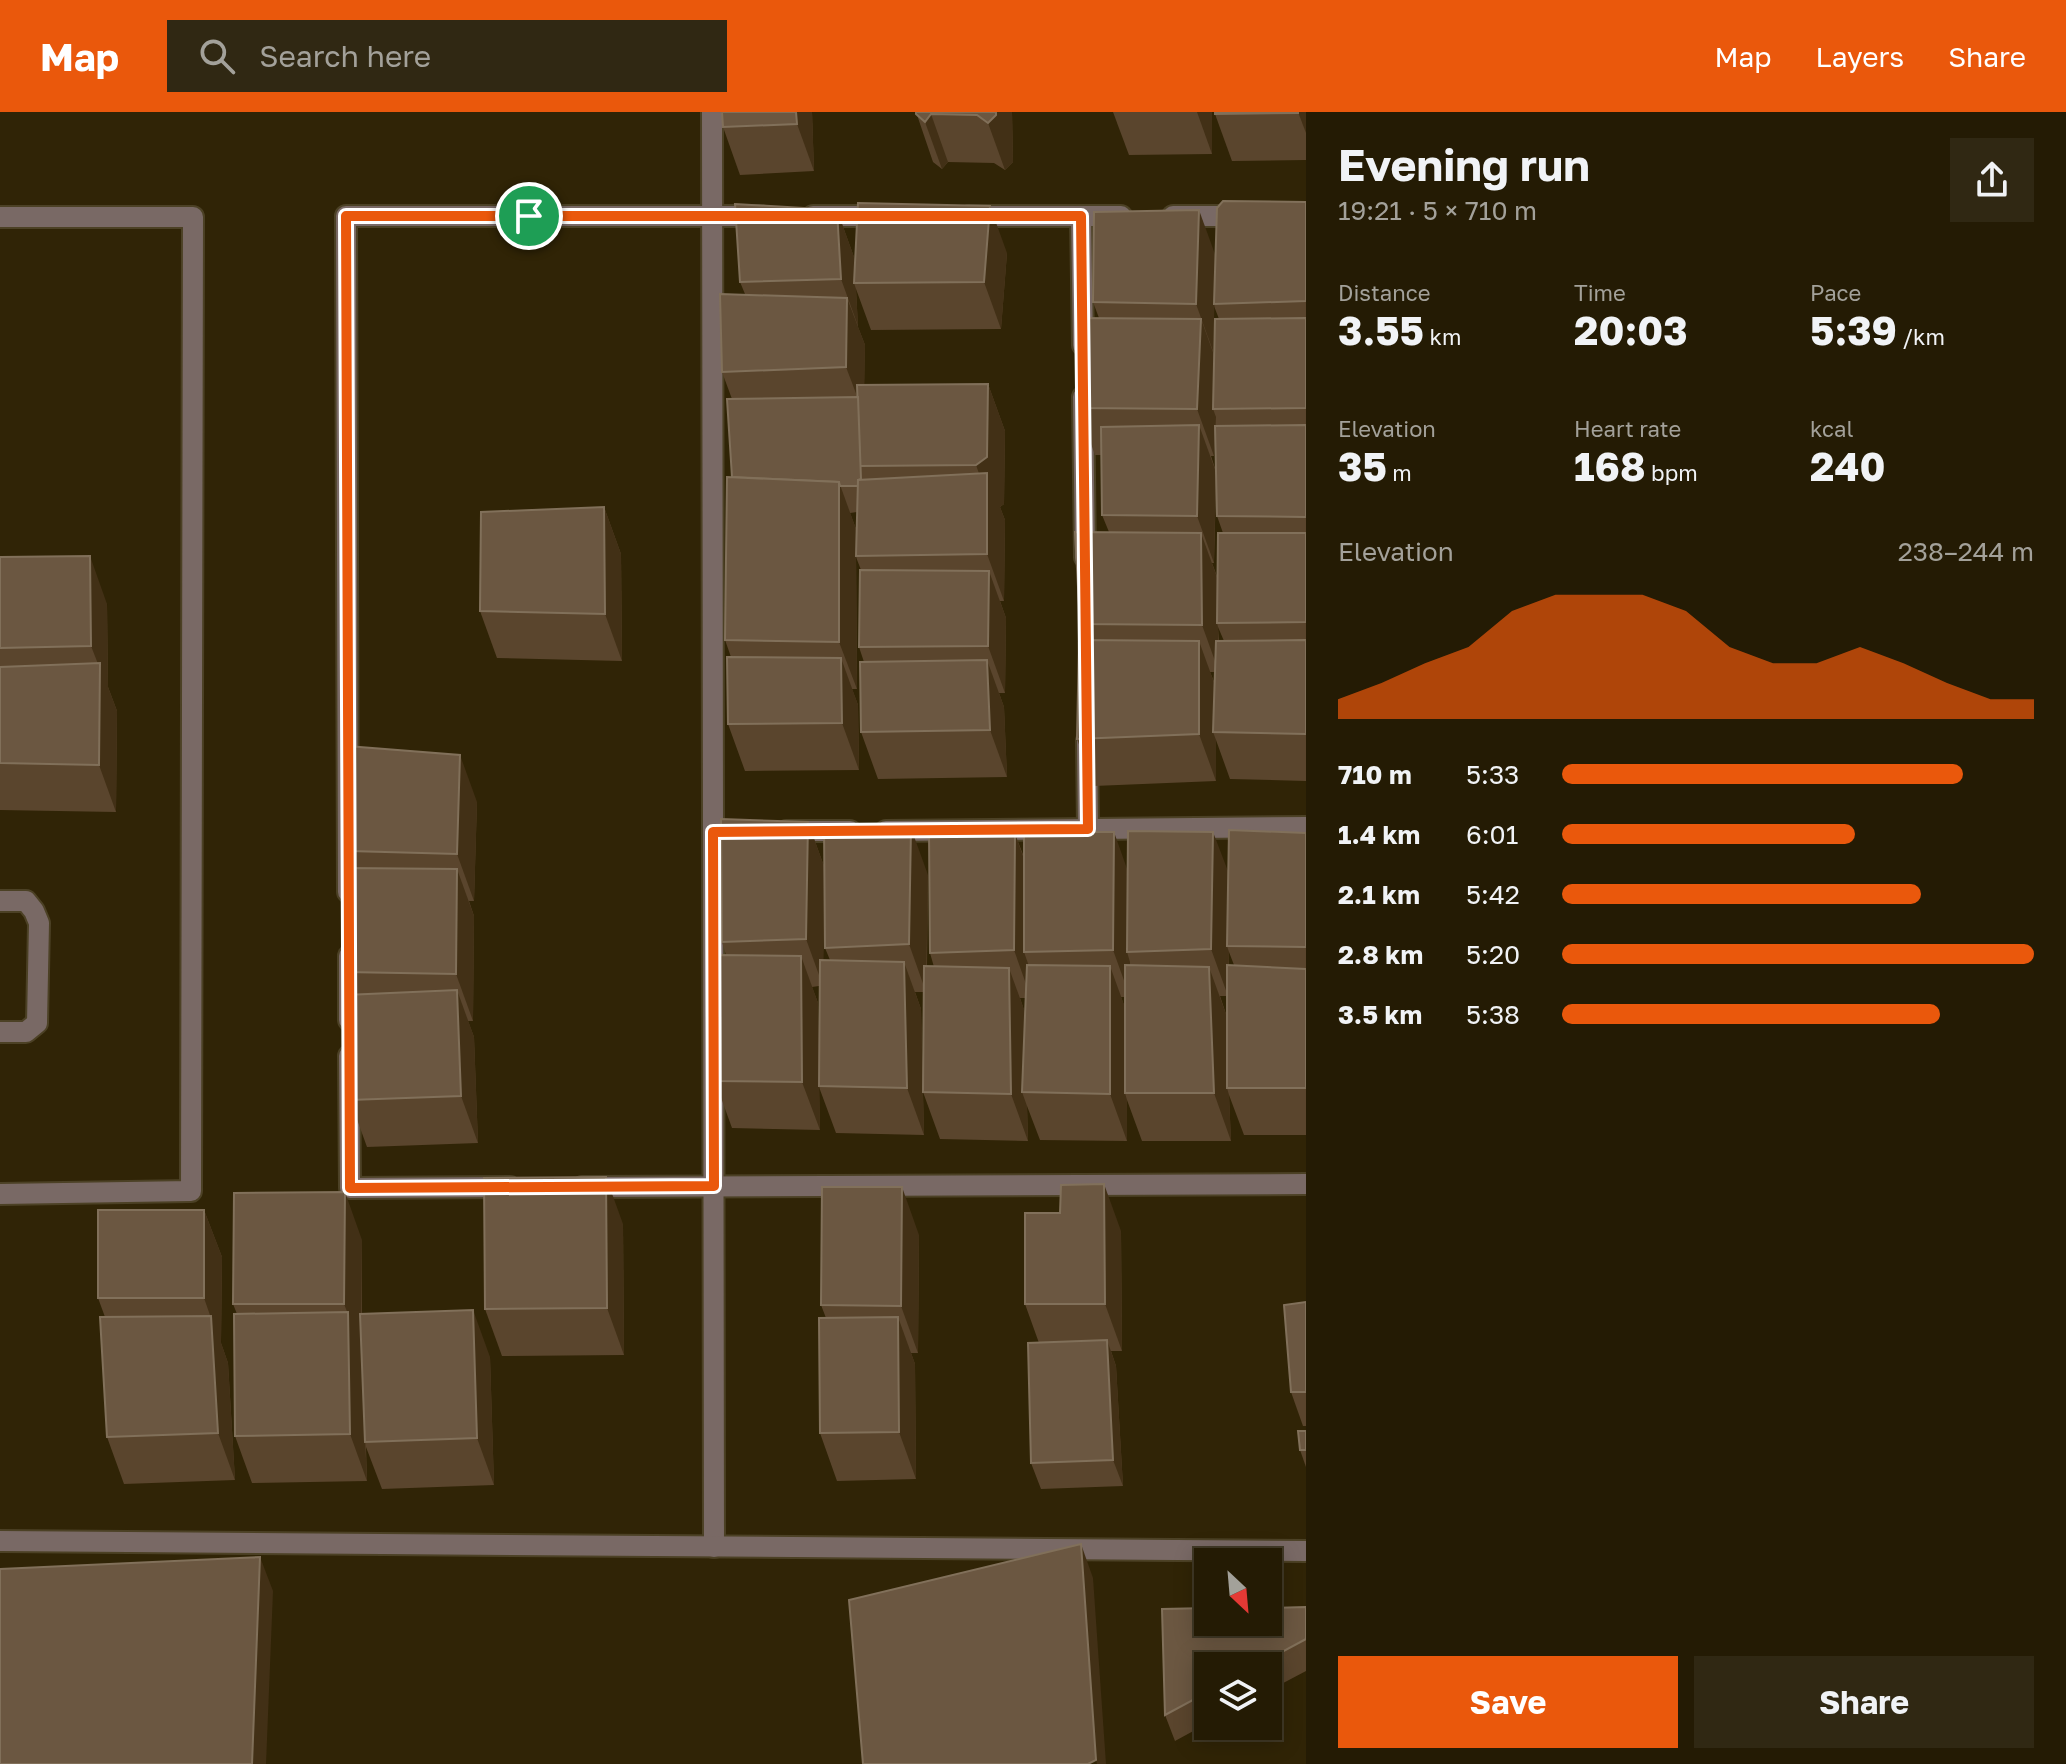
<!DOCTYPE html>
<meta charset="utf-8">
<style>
:root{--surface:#241b04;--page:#302813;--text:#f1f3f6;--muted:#a3a19a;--line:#413926;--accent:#ea580c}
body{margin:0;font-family:"Golos Text",sans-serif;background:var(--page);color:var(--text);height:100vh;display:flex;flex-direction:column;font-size:30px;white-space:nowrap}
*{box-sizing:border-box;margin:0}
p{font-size:26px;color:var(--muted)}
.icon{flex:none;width:44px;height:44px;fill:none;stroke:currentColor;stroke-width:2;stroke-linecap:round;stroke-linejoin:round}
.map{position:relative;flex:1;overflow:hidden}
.sheet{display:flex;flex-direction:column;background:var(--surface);width:760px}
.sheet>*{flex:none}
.needle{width:52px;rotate:154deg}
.fabs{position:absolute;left:1194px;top:1436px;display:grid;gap:16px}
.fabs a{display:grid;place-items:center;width:88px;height:88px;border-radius:0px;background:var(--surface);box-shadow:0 4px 20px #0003,0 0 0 2px var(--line);font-size:40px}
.pin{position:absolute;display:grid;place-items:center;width:68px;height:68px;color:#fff;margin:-34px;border:4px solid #fff;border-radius:50%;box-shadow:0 2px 8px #0007}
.round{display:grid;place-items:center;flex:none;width:84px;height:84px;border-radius:0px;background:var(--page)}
.overview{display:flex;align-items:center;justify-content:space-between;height:136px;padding:0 32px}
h1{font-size:44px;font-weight:700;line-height:60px}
.metrics{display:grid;grid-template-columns:repeat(3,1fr);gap:12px;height:136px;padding:8px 32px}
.metrics div{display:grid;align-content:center}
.metrics b{font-size:40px;font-weight:700}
.metrics small{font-size:22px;font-weight:400}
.metrics p{font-size:22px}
.chart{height:224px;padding:16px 32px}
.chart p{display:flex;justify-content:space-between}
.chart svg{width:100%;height:144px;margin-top:8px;fill:var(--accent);opacity:.7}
.cta{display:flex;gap:16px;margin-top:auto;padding:16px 32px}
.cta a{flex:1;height:92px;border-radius:0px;background:var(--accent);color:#fff;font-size:32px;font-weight:700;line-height:92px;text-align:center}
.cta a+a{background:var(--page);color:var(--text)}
ul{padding:0 32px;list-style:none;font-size:26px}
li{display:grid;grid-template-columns:128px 96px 1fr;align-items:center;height:60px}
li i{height:20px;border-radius:10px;background:var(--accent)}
header{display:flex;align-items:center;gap:48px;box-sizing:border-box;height:112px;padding:0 40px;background:var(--accent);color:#fff}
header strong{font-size:38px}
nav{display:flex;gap:44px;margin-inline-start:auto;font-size:28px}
.search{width:560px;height:72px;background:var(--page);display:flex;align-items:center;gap:20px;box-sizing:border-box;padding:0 28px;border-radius:0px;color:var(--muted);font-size:30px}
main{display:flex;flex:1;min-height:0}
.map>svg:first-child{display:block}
</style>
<header>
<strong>Map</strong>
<div class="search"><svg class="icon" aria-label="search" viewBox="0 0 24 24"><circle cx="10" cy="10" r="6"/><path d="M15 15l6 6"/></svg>Search here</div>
<nav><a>Map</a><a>Layers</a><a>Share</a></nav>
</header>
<main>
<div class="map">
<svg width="1306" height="1652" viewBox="0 0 1306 1652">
<rect width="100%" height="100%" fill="#302406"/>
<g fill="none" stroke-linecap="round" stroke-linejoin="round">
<g stroke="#4c4125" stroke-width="24">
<g id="minor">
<path d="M712 0 714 1435"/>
<path d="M813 104H885"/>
<path d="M969 104H1121"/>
<path d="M1081 104 1083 233"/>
<path d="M1173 104H1241"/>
<path d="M0 105H193L191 1079 0 1082"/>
<path d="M1083 285 1085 445"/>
<path d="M1087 629 1088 717"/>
<path d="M786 719H850"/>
<path d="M886 719 1306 715"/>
<path d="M348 780 346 104H761"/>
<path d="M0 789H26L34 799 39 811 37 911 26 920H0"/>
<path d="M349 844V908"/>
<path d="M349 944 350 1076 510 1075"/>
<path d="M582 1075 1306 1072"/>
<path d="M0 1429 1306 1439"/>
</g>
</g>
<use href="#minor" stroke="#796965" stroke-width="20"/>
</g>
<g fill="#5a452d" fill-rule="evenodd">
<path d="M722 0H812L814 59 740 63 723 15Z"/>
<path d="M916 0H1012L1013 50 1005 58 994 51 948 50 942 57 933 50Z"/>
<path d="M1113 0H1212V42L1129 43Z"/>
<path d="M1306 0V48L1232 49 1215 2Z"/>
<path d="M1306 90V669L1230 667 1216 628V669L1094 674 1077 627 1086 528 1080 512 1109 420 1102 403V343H1095L1078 296 1099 206 1093 190 1215 144ZM1214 194 1219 207 1214 243 1213 239ZM1215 317 1216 359 1211 344H1214ZM1216 374 1217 404 1223 421 1218 467 1212 451H1214ZM1218 515 1224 529H1219ZM1210 560H1215V572Z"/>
<path d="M837 98 854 145 855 154 1007 141 1001 217 871 218 856 177 858 215 865 233 864 273 988 272 1005 319 1004 392 1000 395 1005 408 1004 489H1000L1006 506 1005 581H999L1004 595 1007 665 878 667 861 620 864 550 859 535 861 458 856 445 857 577H852L858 593 859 658 745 659 728 612 731 545 725 528 732 365V287L722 260 745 182 740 170ZM857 400 856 417 850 401Z"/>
<path d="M604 395 621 442 622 549 497 546 480 499Z"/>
<path d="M0 445 107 492 108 575 117 599 116 700 0 698Z"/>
<path d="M477 690 474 789H469L474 804 473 909H468L474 925 478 1031 367 1035 350 988 353 883 345 860 356 756 350 739Z"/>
<path d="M808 710 825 757 928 763 927 854 934 855 930 841 1015 722 1024 745 1127 759 1229 761 1306 721V1023H1244L1229 983 1231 1029H1142L1127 988V1029L1040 1028 1027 994 1028 1029 940 1027 923 980 924 880H915L921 897 924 1023 836 1021 819 975 820 1018 732 1016 715 969 726 843 722 830ZM825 757V836L830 848H823ZM1229 840 1234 853H1229ZM819 874V964L818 891 812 875ZM1220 884H1227V926L1226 902ZM1121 885H1125V896ZM1020 886H1026L1025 901Z"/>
<path d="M204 1098 222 1145 221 1231 228 1251 235 1368 124 1372 107 1325 105 1205 98 1186Z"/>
<path d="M623 1112 624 1243 502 1244 485 1197Z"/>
<path d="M1121 1119 1122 1239H1111L1116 1254 1123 1374 1041 1377 1031 1351 1039 1231 1025 1192Z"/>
<path d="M919 1123 918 1241H911L915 1252 916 1367 837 1369 820 1321 826 1206 821 1193Z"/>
<path d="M362 1128V1202L490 1245 494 1373 382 1377 366 1335 367 1369 252 1371 235 1324 237 1202 233 1192Z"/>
<path d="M1306 1190V1314H1303L1291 1280Z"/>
<path d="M1306 1319V1355L1300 1338Z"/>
<path d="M1306 1495V1559L1268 1579V1554H1208V1611L1175 1629 1165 1603 1162 1497 1208 1496V1510H1268V1496Z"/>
</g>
<g fill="#423016">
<path d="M796 0H812L814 59 797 12Z"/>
<path d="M996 0H1012L1013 50 1005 58 988 11Z"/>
<path d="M1197 0H1212V42Z"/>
<path d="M1298 0H1306V21Z"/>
<path d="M931 2 948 50 942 57 925 10Z"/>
<path d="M990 94 1007 141 1001 217 984 170Z"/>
<path d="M837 98 854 145 856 171H854L856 177 858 214 841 167Z"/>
<path d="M1199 98 1216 145 1213 239 1196 192Z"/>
<path d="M847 186 865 233 864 297 860 292 846 255Z"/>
<path d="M1201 207 1218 254 1213 297 1216 305 1214 344 1197 297Z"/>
<path d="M988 272 1005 319 1004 392 1000 395 1005 408 1004 489 987 442V384L976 353Z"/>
<path d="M1199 313 1216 360 1214 451 1197 404Z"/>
<path d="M839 370 856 417 857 577 839 530Z"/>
<path d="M604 395 621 442 622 549 605 502Z"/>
<path d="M1201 421 1218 468 1217 511 1218 515 1219 560 1202 513Z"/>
<path d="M90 444 107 492 108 575 117 599 116 700 99 653 100 557 91 534Z"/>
<path d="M989 459 1006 506 1005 581 988 534Z"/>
<path d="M1199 529 1216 576 1213 620 1216 628V669L1199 622Z"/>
<path d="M841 546 858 593 859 658 842 611Z"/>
<path d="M987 548 1004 595 1007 665 990 618Z"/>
<path d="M460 643 477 690 474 789 457 742Z"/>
<path d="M808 710 825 757 823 874 806 827Z"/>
<path d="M911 716 928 763 926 880 909 832Z"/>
<path d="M1114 720 1131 768 1127 840 1130 850V885L1113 838Z"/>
<path d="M1213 720 1231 767 1227 834 1229 840 1228 884 1211 837Z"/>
<path d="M1015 722 1032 769 1024 840 1031 860V886L1014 838Z"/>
<path d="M457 757 474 804 473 909 456 862Z"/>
<path d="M801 844 818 891 820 1018 802 970Z"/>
<path d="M904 850 921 897 924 1023 907 976Z"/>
<path d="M1110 854 1127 901 1125 981 1127 988V1029L1110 982Z"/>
<path d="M1209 855 1226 902 1229 976H1227L1229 983 1231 1029 1214 981Z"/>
<path d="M1009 856 1026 903 1022 980 1027 994 1028 1029 1011 982Z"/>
<path d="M457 878 474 925 478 1031 461 984Z"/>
<path d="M606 1065 623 1112 624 1243 607 1196Z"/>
<path d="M1104 1072 1121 1119 1122 1239 1105 1192Z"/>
<path d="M902 1075 919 1123 918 1241 901 1194Z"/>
<path d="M345 1080 362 1128 361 1237 367 1369 350 1322 348 1202 344 1192Z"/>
<path d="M204 1098 222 1145 221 1231 228 1251 235 1368 218 1321 211 1206 204 1186Z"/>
<path d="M473 1198 490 1245 494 1373 477 1326Z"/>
<path d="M898 1205 915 1252 916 1367 899 1320Z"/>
<path d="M1107 1228 1116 1254 1123 1374 1113 1348Z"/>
<path d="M1081 1432 1093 1466 1106 1652H1097L1096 1648Z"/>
<path d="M260 1445 273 1479 266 1652H252Z"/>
</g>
<g fill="#6b5741" stroke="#81705a" stroke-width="2">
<path d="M722 0H796L797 12 723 15Z"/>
<path d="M916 0H996V3L988 11 977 3 931 2 925 10 916 2Z"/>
<path d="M1215 0H1298V1L1215 2Z"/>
<path d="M1223 89 1306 90V189L1214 192 1217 96Z"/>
<path d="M858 91 990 94 984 170 854 171Z"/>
<path d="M735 92 837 98 841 167 740 170Z"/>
<path d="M1199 98 1196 192 1093 190 1094 100Z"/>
<path d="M720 182 847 186 846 255 722 260Z"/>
<path d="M1077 206 1201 207 1197 297 1078 296Z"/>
<path d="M1306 206V296L1213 297 1215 207Z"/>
<path d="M988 272 987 345 976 353 860 354 857 273Z"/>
<path d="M858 285 861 367 858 368V374H840L839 370 732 365 727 287Z"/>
<path d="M1199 313 1197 404 1102 403 1101 315Z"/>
<path d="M1306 313V405L1217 404 1215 314Z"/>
<path d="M987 361V442L856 444 858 368Z"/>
<path d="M727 365 839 370V530L725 528Z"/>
<path d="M604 395 605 502 480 499 481 400Z"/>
<path d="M1075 420 1201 421 1202 513 1080 512Z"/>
<path d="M1218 421H1306V510L1217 511Z"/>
<path d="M90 444 91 534 0 536V445Z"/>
<path d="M860 458 989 459 988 534 859 535Z"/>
<path d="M1079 528 1199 529V622L1077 627Z"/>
<path d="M1306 528V622L1213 620 1216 529Z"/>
<path d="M727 545 841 546 842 611 728 612Z"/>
<path d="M987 548 990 618 861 620 860 550Z"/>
<path d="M100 551 99 653 0 651V555Z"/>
<path d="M347 634 460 643 457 742 350 739Z"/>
<path d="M721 707 808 710 806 827 722 830Z"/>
<path d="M824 713 911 716 909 832 825 836Z"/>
<path d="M1229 718 1306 721V835L1227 834Z"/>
<path d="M929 719 1015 722 1014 838 930 841Z"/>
<path d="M1128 719 1213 720 1211 837 1127 840Z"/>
<path d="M1024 720H1114L1113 838 1024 840Z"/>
<path d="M347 756 457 757 456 862 345 860Z"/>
<path d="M716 843 801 844 802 970 715 969Z"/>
<path d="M820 848 904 850 907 976 819 974Z"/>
<path d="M1027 853 1110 854V982L1022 980Z"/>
<path d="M1125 853 1209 855 1214 981H1125Z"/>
<path d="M1227 853 1306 857V976H1227Z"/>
<path d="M924 854 1009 856 1011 982 923 980Z"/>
<path d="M457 878 461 984 350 988 346 883Z"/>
<path d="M606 1065 607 1196 485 1197 484 1066Z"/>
<path d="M1104 1072 1105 1192H1025V1101H1060L1061 1073Z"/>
<path d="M822 1075H902L901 1194 821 1193Z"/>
<path d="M345 1080 344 1192H233L234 1081Z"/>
<rect x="98" y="1098" width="106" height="88"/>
<path d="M1306 1190V1280H1291L1284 1193Z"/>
<path d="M473 1198 477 1326 365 1330 360 1202Z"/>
<path d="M348 1200 350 1322 235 1324 234 1202Z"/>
<path d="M211 1204 218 1321 107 1325 100 1205Z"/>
<path d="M898 1205 899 1320 820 1321 819 1206Z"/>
<path d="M1107 1228 1113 1348 1031 1351 1028 1231Z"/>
<path d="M1298 1319H1306V1338H1300Z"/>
<path d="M1081 1432 1096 1648 1088 1652H863L849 1488Z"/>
<path d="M260 1445 252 1652H0V1457Z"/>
<path d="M1306 1495V1527L1256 1554H1208V1580L1165 1603 1162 1497 1208 1496V1510H1268V1496Z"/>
</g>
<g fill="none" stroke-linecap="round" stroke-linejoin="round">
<g stroke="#fff" stroke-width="16">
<path id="route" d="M346 104H1081L1088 717 713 720 714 1074 350 1076Z"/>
</g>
<use href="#route" stroke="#ea580c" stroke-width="10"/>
</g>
</svg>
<div class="fabs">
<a><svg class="needle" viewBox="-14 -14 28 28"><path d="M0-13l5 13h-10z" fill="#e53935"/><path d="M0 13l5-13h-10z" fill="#a3a19a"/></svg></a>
<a><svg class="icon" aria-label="layers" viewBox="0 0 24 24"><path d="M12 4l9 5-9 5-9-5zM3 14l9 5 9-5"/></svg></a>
</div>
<div class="pin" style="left:529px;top:104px;background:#1e9e55"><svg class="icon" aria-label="arrive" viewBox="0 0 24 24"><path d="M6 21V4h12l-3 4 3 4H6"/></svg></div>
</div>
<section class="sheet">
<div class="overview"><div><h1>Evening run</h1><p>19:21 · 5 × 710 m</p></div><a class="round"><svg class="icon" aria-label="share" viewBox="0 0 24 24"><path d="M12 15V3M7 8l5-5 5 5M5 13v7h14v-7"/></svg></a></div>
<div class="metrics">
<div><p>Distance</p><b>3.55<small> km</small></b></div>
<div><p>Time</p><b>20:03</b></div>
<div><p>Pace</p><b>5:39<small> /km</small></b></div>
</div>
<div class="metrics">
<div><p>Elevation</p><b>35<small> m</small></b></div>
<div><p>Heart rate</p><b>168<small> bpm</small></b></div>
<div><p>kcal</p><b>240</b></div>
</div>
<div class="chart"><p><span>Elevation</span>238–244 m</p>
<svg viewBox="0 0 160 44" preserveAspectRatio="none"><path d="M0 44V38L10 33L20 27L30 22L40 11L50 6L60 6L70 6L80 11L90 22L100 27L110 27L120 22L130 27L140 33L150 38L160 38V44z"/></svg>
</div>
<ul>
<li><b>710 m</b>5:33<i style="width:85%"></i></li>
<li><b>1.4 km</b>6:01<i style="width:62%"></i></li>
<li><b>2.1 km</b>5:42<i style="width:76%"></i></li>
<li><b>2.8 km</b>5:20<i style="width:100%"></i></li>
<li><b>3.5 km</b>5:38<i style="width:80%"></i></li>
</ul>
<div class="cta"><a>Save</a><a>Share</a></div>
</section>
</main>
